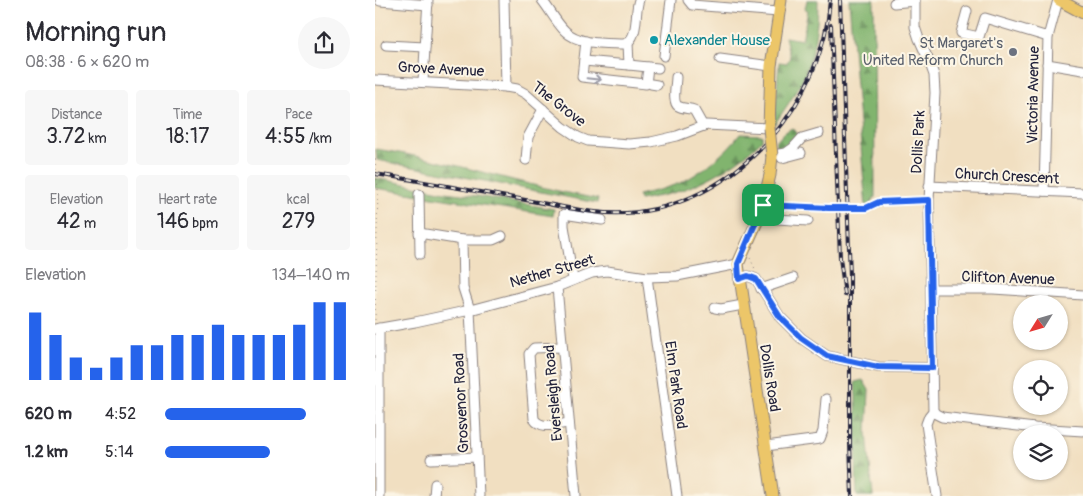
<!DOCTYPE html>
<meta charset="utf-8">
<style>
:root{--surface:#fff;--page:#f7f7f7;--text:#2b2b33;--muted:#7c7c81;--accent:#2563eb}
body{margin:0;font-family:Pangolin,sans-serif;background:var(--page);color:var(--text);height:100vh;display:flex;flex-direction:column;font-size:19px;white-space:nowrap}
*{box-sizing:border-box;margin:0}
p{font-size:16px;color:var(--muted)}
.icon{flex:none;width:28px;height:28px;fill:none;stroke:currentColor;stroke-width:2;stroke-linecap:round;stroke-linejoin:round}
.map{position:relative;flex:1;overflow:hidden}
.details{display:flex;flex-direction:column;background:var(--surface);width:375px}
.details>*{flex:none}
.needle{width:32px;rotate:233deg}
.tools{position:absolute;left:638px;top:295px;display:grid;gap:10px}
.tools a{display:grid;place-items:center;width:55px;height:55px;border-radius:50%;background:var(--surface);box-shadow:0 1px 4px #0004;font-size:25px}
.pin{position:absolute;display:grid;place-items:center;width:42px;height:42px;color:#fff;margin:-21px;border-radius:10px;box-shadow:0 2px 8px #0006}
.round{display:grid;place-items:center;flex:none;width:52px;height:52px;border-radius:26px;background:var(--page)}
.overview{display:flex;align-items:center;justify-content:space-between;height:85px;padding:0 25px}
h1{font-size:28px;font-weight:600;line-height:38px}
.metrics{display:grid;grid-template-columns:repeat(3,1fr);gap:8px;height:85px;padding:5px 25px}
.metrics div{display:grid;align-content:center;border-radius:5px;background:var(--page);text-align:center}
.metrics b{font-size:21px;font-weight:600}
.metrics small{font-size:14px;font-weight:400}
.metrics p{font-size:14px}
.chart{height:140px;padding:10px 25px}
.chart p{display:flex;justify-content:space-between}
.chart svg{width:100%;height:90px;margin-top:5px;stroke:var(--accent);stroke-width:6}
ul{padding:0 25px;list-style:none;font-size:16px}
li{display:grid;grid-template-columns:80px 60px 1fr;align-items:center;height:38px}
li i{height:12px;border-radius:6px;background:var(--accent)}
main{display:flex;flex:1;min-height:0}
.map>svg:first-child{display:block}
</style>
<main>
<section class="details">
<div class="overview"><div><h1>Morning run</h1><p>08:38 · 6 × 620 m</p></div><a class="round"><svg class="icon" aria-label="share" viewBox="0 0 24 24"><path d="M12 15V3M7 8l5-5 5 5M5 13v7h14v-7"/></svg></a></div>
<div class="metrics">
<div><p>Distance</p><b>3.72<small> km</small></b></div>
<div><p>Time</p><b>18:17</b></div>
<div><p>Pace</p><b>4:55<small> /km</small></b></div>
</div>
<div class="metrics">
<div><p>Elevation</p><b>42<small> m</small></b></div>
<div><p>Heart rate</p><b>146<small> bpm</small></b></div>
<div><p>kcal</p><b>279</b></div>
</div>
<div class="chart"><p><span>Elevation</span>134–140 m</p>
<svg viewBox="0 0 160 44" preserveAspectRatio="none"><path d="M5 44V11M15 44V22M25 44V33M35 44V38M45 44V33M55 44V27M65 44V27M75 44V22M85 44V22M95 44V17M105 44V22M115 44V22M125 44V22M135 44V17M145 44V6M155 44V6"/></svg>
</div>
<ul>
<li><b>620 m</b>4:52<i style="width:76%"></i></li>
<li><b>1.2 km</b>5:14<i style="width:57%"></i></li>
</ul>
</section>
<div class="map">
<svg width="708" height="496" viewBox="0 0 708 496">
<defs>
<pattern id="forest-firs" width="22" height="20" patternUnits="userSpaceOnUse" patternTransform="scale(1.25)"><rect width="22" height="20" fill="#81b46e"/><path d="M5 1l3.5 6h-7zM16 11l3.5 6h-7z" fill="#69925c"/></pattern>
</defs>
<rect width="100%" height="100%" fill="#fcf5e5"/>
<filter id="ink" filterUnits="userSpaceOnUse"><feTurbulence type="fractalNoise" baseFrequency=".02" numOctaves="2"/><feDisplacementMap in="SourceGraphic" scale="10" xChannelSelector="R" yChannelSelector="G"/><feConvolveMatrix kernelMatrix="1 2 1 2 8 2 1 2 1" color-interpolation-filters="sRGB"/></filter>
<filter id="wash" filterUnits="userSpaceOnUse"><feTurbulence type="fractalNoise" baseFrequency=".0096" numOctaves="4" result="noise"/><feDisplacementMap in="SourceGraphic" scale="20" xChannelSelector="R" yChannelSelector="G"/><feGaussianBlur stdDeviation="1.12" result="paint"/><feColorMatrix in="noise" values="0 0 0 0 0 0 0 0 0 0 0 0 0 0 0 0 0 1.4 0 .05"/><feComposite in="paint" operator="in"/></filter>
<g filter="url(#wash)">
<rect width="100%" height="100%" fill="#f1dfc1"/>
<g fill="url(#forest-firs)" stroke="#526b54">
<path d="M432 0H443C443 26 439 55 428 79 420 95 409 110 399 125L404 62 412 63 415 57 410 37 427 40 433 10 430 9Z"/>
<path d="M474 0H499L500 197 491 208Z"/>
<path d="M417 128 424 137 414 148 402 152 401 142 409 133Z"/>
<path d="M365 134 387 135V140C365 162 337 179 307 190 294 195 279 197 265 200L263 195C277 192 292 188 305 183 325 174 352 152 365 134Z"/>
<path d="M1 149C76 160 148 186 223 199L222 203 2 160Z"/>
<path d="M0 178 70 192 102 196 179 209 178 216 0 188Z"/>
<path d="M488 380 494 390 492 433 498 496H482C480 458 483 420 480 382Z"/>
</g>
</g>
<g filter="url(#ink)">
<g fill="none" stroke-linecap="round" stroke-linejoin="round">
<g stroke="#8a807e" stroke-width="11">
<g id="minor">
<path d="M129 0 131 87 142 89 151 94 188 127 203 137 213 141 254 144 276 142 302 136 331 125 394 128"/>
<path d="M167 0C175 10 181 22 190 31 204 45 231 43 249 44 265 39 259 12 264 0"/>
<path d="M313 0 317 5 404 12"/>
<path d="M540 0V27L544 39 554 61 559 75 560 93 554 200 558 411 554 416 551 424 562 496"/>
<path d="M5 1 53 5"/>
<path d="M519 3 540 1"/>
<path d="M592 11 586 33 604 37 610 18 673 37"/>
<path d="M211 41 207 77 271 84 273 67 254 65 253 43"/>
<path d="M11 45 50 47"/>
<path d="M289 56 296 0"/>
<path d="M345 59 396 66"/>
<path d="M209 61 254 65"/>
<path d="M672 64 708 70"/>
<path d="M273 67 283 68"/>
<path d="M301 77C301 84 297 102 303 106 308 109 314 108 319 110L328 126"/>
<path d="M0 80 131 87"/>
<path d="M48 81 53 0"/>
<path d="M276 84 282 85"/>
<path d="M396 155 411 153 418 148 427 138 444 133"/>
<path d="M407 158 426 153"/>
<path d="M151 160 153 137 168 109"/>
<path d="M554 186 708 193"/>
<path d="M669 191 673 37 683 0"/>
<path d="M44 194 45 254"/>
<path d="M386 213 402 219 433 221"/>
<path d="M44 233 87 240 88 288 95 310 104 496"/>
<path d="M87 240H118L127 236"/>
<path d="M272 277 302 496"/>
<path d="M198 279 189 226V214L227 220"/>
<path d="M364 279 373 276 381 279 405 317 426 338 452 356 503 367 557 368"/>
<path d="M182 287 201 496"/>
<path d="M386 289 418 278"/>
<path d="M557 289H618L708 295"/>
<path d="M340 308 346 309 368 305"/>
<path d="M0 329 40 322 95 310 182 287 217 273 232 271 272 277 302 276 363 264"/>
<path d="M187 347 159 348 154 354 159 419C166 430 183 424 194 423"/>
<path d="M558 411 561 414 567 417 660 428 708 431"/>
<path d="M391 446 445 439 448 431 451 399"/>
<path d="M56 459 102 457"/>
<path d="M4 496V328"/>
<path d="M59 496 60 484"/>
</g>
</g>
<g stroke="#8a807e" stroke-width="13">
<g id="major">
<path d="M684 0 708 13"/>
<path d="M394 128 396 66 406 0"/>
<path d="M397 156 395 175 386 213 363 264 398 496"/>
</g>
</g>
<g stroke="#8a807e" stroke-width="1" stroke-dasharray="1 4" stroke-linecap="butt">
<path d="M397 206 454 208"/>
<path d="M491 208 504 202 547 201"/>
<path d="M375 258 381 271"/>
<path d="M0 320 3 189"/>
</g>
<use href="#minor" stroke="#fff" stroke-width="9"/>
<use href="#major" stroke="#ecc669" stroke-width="11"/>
<g stroke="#22223b" stroke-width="4">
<g id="rail">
<path d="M465 0 475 276V444L477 496"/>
<path d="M456 25 465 258 470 295"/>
<path d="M0 174C49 181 97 191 145 199 170 203 195 209 220 212 290 220 351 188 397 137 429 100 452 49 455 0"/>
</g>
</g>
<use href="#rail" stroke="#fcf5e5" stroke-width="2" stroke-dasharray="5.5" stroke-linecap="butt"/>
<g stroke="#8a807e" stroke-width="13" stroke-linecap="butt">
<path id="major-bridge" d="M394 128 397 156"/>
</g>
<g stroke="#8a807e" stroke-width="1" stroke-dasharray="1 4" stroke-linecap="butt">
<path d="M0 159 3 189"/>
<path d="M454 208H491"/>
</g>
<use href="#major-bridge" stroke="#ecc669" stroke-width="11"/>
</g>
<defs><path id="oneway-shaft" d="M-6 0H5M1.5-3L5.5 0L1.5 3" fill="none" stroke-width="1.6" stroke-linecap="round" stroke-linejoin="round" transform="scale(1.25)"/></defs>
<use stroke="#9c9ca7" href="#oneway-shaft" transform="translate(219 79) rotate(6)"/>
</g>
<g fill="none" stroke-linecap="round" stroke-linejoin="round" filter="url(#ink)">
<g stroke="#fff" stroke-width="10">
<path id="route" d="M554 200 557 368 503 367 452 356 426 338 405 317 381 279 373 276 364 279 363 264 388 205 454 208H491L504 202Z"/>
</g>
<use href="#route" stroke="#2563eb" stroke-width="6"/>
</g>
<circle fill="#0f9aa8" stroke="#fcf5e5" stroke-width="2" cx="279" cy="40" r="5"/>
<circle fill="#6b7280" stroke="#fcf5e5" stroke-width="2" cx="638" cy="52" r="5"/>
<g text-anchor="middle" stroke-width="4" stroke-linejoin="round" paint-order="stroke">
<g font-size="15" fill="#0d838f" stroke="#fcf5e5" text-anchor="start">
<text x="289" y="45">Alexander House</text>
</g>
<g font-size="15" fill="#5b616d" stroke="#fcf5e5" text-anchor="end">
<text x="628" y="48">St Margaret's<tspan x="628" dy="17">United Reform Church</tspan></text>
</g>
<g font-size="15" fill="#22223b" stroke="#fcf5e5">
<text transform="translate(66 69) rotate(3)" y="5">Grove Avenue</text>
<text transform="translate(658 95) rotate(-89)" y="5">Victoria Avenue</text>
<text transform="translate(184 104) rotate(38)" y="5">The Grove</text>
<text transform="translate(543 142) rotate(-87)" y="5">Dollis Park</text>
<text transform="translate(632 176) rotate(3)" y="5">Church Crescent</text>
<text transform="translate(177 271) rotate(-16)" y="5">Nether Street</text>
<text transform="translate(633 278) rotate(2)" y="5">Clifton Avenue</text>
<text transform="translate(395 378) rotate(81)" y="5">Dollis Road</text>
<text transform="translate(301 385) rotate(82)" y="5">Elm Park Road</text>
<text transform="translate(178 393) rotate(-95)" y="5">Eversleigh Road</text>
<text transform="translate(86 403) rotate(-93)" y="5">Grosvenor Road</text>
</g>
</g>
</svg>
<div class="tools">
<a><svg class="needle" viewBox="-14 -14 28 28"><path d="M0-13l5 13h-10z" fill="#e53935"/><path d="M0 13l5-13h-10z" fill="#7c7c81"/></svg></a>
<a><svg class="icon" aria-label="locate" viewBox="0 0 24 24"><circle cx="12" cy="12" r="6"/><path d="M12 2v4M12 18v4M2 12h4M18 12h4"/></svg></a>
<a><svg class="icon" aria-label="layers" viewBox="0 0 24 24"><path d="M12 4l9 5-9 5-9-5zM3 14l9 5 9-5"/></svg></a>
</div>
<div class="pin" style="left:388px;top:205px;background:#1e9e55"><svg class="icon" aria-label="arrive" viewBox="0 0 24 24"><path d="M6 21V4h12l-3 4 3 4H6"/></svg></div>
</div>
</main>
